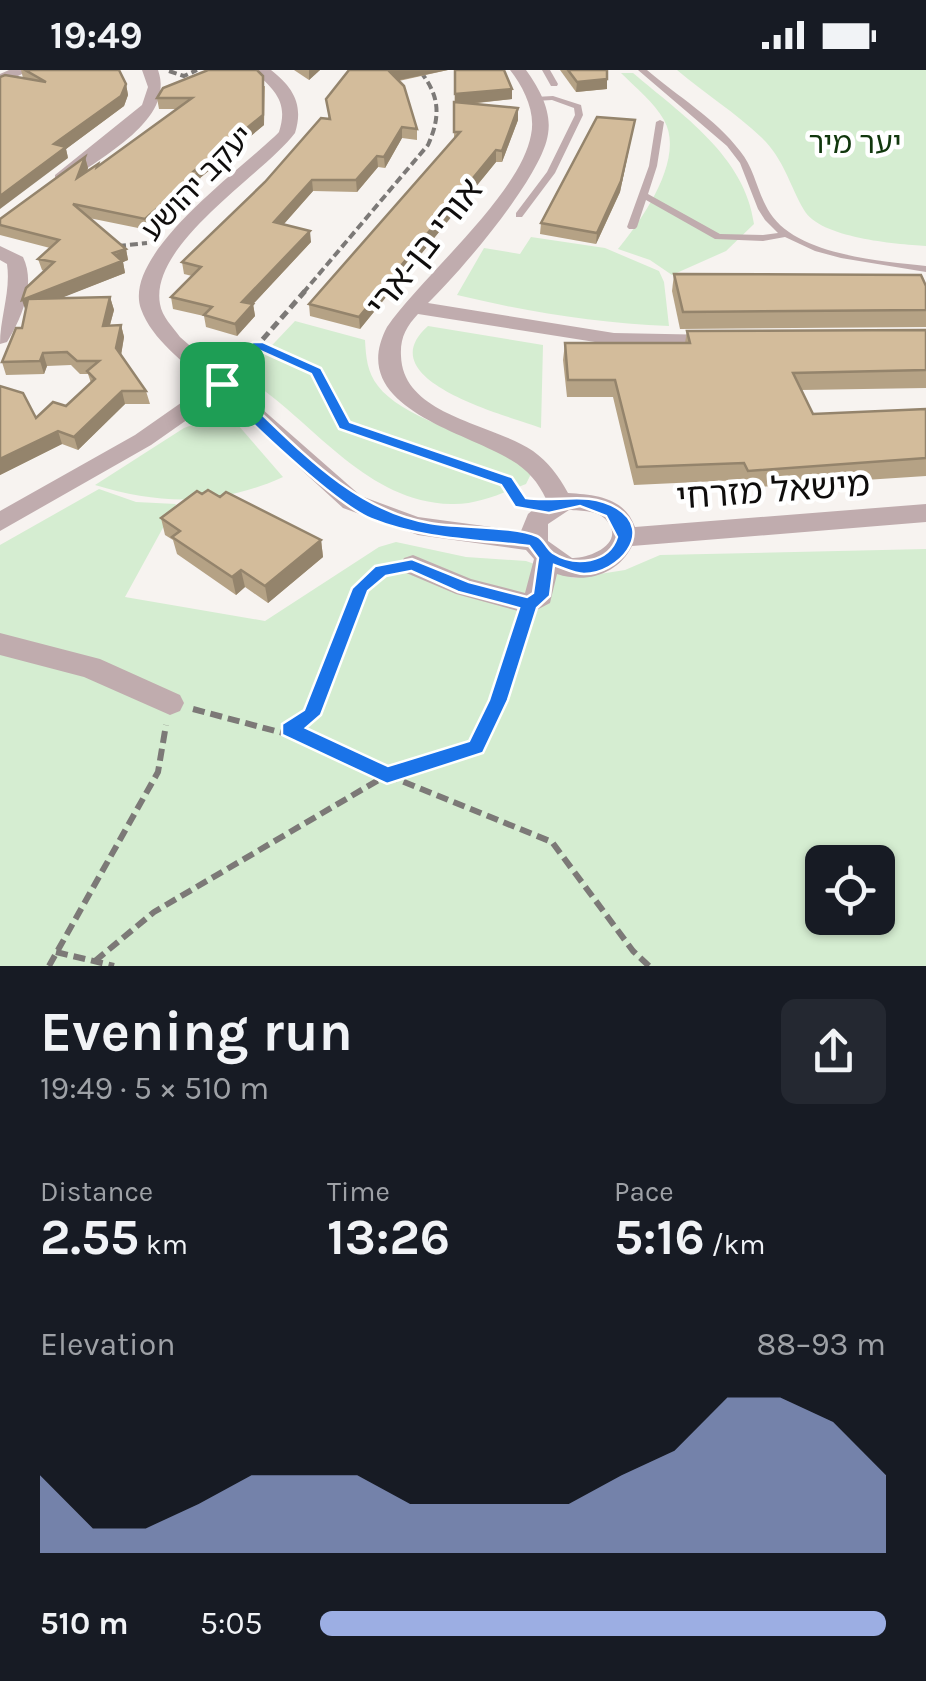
<!DOCTYPE html>
<meta charset="utf-8">
<style>
:root{--surface:#171b24;--page:#242831;--text:#f1f3f6;--muted:#9ea1a6;--accent:#9caee3}
body{margin:0;font-family:Karla,"Noto Sans Hebrew",sans-serif;background:var(--page);color:var(--text);height:100vh;display:flex;flex-direction:column;font-size:38px;white-space:nowrap}
*{box-sizing:border-box;margin:0}
p{font-size:32px;color:var(--muted)}
.icon{flex:none;width:55px;height:55px;fill:none;stroke:currentColor;stroke-width:2;stroke-linecap:round;stroke-linejoin:round}
.map{position:relative;height:896px;overflow:hidden}
.side{display:flex;flex-direction:column;background:var(--surface);flex:1}
.side>*{flex:none}
.buttons{position:absolute;left:805px;top:775px;display:grid;gap:20px}
.buttons a{display:grid;place-items:center;width:90px;height:90px;border-radius:15px;background:var(--surface);box-shadow:0 2px 8px #0004;font-size:50px}
.pin{position:absolute;display:grid;place-items:center;width:85px;height:85px;color:#fff;margin:-42px;border-radius:20px;box-shadow:0 5px 15px #0006}
.round{display:grid;place-items:center;flex:none;width:105px;height:105px;border-radius:15px;background:var(--page)}
.summary{display:flex;align-items:center;justify-content:space-between;height:170px;padding:0 40px}
h1{font-size:55px;font-weight:700;line-height:75px}
.metrics{display:grid;grid-template-columns:repeat(3,1fr);gap:15px;height:170px;padding:10px 40px}
.metrics div{display:grid;align-content:center}
.metrics b{font-size:50px;font-weight:700}
.metrics small{font-size:28px;font-weight:400}
.metrics p{font-size:28px}
.chart{height:280px;padding:20px 40px}
.chart p{display:flex;justify-content:space-between}
.chart svg{width:100%;height:180px;margin-top:10px;fill:var(--accent);opacity:.7}
ul{padding:0 40px;list-style:none;font-size:32px}
li{display:grid;grid-template-columns:160px 120px 1fr;align-items:center;height:75px}
li i{height:25px;border-radius:12px;background:var(--accent)}
.status{display:flex;justify-content:space-between;align-items:center;height:70px;padding:0 50px;background:var(--surface);direction:ltr}
.status svg{height:28px;fill:currentColor}
.map>svg:first-child{display:block}
</style>
<div class="status"><b>19:49</b><svg viewBox="0 0 49 12"><path d="M0 12V9h3v3zM5 12V6h3v6zM10 12V3h3v9zM15 12V0h3v12zM26 1h20v11H26zM47 4h2v5h-2z"/></svg></div>
<div class="map">
<svg width="926" height="896" viewBox="0 0 926 896">
<rect width="100%" height="100%" fill="#f7f3f0"/>
<g fill="#d5edd1" fill-rule="evenodd">
<path d="M677 0H926V176C895 174 820 168 804 140 789 114 784 89 761 67 736 43 704 23 677 0Z"/>
<path d="M621 3H633C681 44 745 86 754 154L726 181 672 205 650 190 618 179C641 151 686 89 664 50 654 32 636 18 621 3Z"/>
<path d="M531 167 605 178 659 201 664 212 669 256C596 253 528 242 457 225L484 178 520 184Z"/>
<path d="M295 251 365 270C366 287 367 302 378 316 402 348 483 371 521 387L531 404 526 414C502 423 477 435 451 434 362 431 312 348 243 306Z"/>
<path d="M428 256 543 275 541 358C506 345 367 310 428 256Z"/>
<path d="M214 347 229 348 238 355 283 407C219 436 161 435 95 415L184 358Z"/>
<path d="M99 419 136 432 176 434 125 527 265 551 379 477 396 472 466 487 526 491 574 508 625 500 660 485 926 479V896H0V475ZM822 792H878V848H822Z"/>
</g>
<g fill="none" stroke-linecap="round" stroke-linejoin="round">
<g stroke="#7c7977" stroke-width="4" stroke-dasharray="8 4" stroke-linecap="butt">
<path d="M169 1 184 6 197 0"/>
<path d="M118 176 147 173"/>
<path d="M303 223 428 75C441 46 440 25 419 0"/>
</g>
<g stroke="#7c7977" stroke-width="5" stroke-dasharray="9 5" stroke-linecap="butt">
<path d="M258 274 316 301 345 356 507 411 524 433"/>
<path d="M235 301 305 221"/>
<path d="M366 515 390 499"/>
</g>
<g stroke="#7c7977" stroke-width="6" stroke-dasharray="12 6" stroke-linecap="butt">
<path d="M193 639 283 663C351 624 325 563 368 512"/>
<path d="M289 659 387 705 552 772 633 881 649 896"/>
<path d="M56 882 114 896"/>
<path d="M95 891 154 842 387 705 476 677 498 630 522 555"/>
<path d="M49 896 158 702 166 655"/>
</g>
<g fill="#c0acae" fill-rule="evenodd">
<path d="M542 0H550L558 14 557 16H551Z"/>
<path d="M638 0H647C677 26 715 48 740 81 755 99 757 123 770 143 797 185 880 191 926 196V202L841 188 815 181 785 167 763 171 715 169 646 130 637 157 635 159H629L627 157 649 96 656 52 660 50 664 52 657 96 648 124 720 164 763 165 778 163 765 150 758 139 740 93 727 76Z"/>
<path d="M553 26 581 35 583 45 555 103 522 147H516V143L547 102 575 45 574 38 552 30 535 31 531 29 535 27Z"/>
</g>
<g fill="#c0acae" fill-rule="evenodd">
<path d="M9 0H30L0 15V4Z"/>
<path d="M142 0H158C176 50 101 86 67 113H55V105L142 35 148 17Z"/>
<path d="M253 0H271C293 17 304 35 295 63 262 106 149 174 160 234 162 247 173 257 180 267L361 426 418 447 521 461 528 444 546 429C538 412 528 400 511 390 464 361 345 337 387 257 422 206 520 125 531 65 536 42 524 18 510 0H526C539 18 552 41 548 64 542 107 460 202 428 233L614 263 716 265 727 271 716 277 614 275 418 244C406 257 400 268 401 286 403 346 492 353 533 381 549 393 558 405 568 423 596 425 624 427 635 457L926 434V452L632 476C618 504 587 514 557 504L550 533 529 544 456 524 404 502 400 495 404 488 413 485 471 509 525 523 534 489 526 480 418 465 343 438 221 326 151 375 0 461V441L135 365 208 314C185 293 152 270 141 239 121 183 245 97 279 62 289 31 274 20 253 0ZM569 440C581 441 599 440 607 451 626 474 588 489 572 488L548 471V454Z"/>
<path d="M0 176 23 187C36 214 22 248 7 272L0 274C0 247 11 221 7 194L0 190Z"/>
<path d="M0 563 100 589 180 625 184 633 180 641 170 645 84 607 0 585Z"/>
</g>
</g>
<g fill="#b5a285">
<path d="M21 0H119L126 14 128 25 124 36 66 79 68 88 23 8Z"/>
<path d="M294 0H320L309 10Z"/>
<path d="M349 0H448L399 11 417 59V70L402 68 385 98 378 97 357 122 313 121 283 155 311 172 253 234 255 246 237 266 206 257 204 246 173 239 171 227 192 206 184 204 182 192 329 49 326 29Z"/>
<path d="M455 0 512 29 469 34 518 50 502 92H496L360 259 310 246 309 234 454 70Z"/>
<path d="M560 0H607V19L576 22Z"/>
<path d="M265 16 264 55 200 108 201 113 148 160 89 148 126 179 128 190 123 192 125 203 60 228 110 227 114 240 110 255H121L124 267 121 285 146 321 150 334H125L78 380 62 374 0 405V316L36 348 66 336 91 313 88 304H80L71 295 47 296 44 304 6 305 2 292 22 258 44 201 42 200 38 189 50 178 0 165V149L85 87 88 98 87 102 99 96 177 39H159L157 28Z"/>
<path d="M635 50 620 122 596 174 540 164 541 153Z"/>
<path d="M674 204 926 216V257L680 259 672 221Z"/>
<path d="M926 260V318L801 320 813 344 926 339V406L744 418 740 410 634 415 613 327H567L563 290 565 273H685L687 261Z"/>
<path d="M202 424 220 427 321 470 323 487 268 533 245 517 236 525 177 484 173 470 165 465 161 448Z"/>
</g>
<g fill="#94846c">
<path d="M309 0H320L309 10Z"/>
<path d="M399 0H448L390 12V2Z"/>
<path d="M263 6 264 55 200 108 201 113 148 160 145 149Z"/>
<path d="M607 9V19L576 22 577 12Z"/>
<path d="M126 14 128 25 124 36 66 79 68 88 0 139V126L54 74Z"/>
<path d="M512 19V29L455 35V24Z"/>
<path d="M518 38V50L502 92V81Z"/>
<path d="M635 50 620 122 596 174 597 163Z"/>
<path d="M402 57V68L385 98 384 87Z"/>
<path d="M496 80V92L360 259 359 247Z"/>
<path d="M377 86 378 97 357 122 356 110Z"/>
<path d="M85 87 88 98 80 119 77 108Z"/>
<path d="M312 110 313 121 275 164 274 152Z"/>
<path d="M310 161 311 172 244 244 242 232Z"/>
<path d="M126 179 128 190 123 192 125 203 26 242 22 230Z"/>
<path d="M110 227 114 240 106 269 103 256Z"/>
<path d="M253 234 255 246 237 266 235 254Z"/>
<path d="M121 255 124 267 120 291 116 278Z"/>
<path d="M43 283 47 296 44 304 40 291Z"/>
<path d="M122 321 125 334 78 380 74 367Z"/>
<path d="M58 361 62 374 0 405V389Z"/>
<path d="M321 470 323 487 268 533 265 516Z"/>
<path d="M241 500 245 517 236 525 232 507Z"/>
</g>
<g fill="#d3bc9b" stroke="#94846c" stroke-width="2.5">
<path d="M25 0H119L126 14 121 26 54 74 66 77 0 126V7L5 5 46 12Z"/>
<path d="M208 0H257L263 6V45L194 101 199 102 145 149 73 134 126 179 113 183 122 191 22 230 26 218 54 192 38 189 59 170 0 155V149L85 87 77 108 98 94 97 97 192 28H157L163 18Z"/>
<path d="M349 0H399L390 2 404 16 417 59 402 57 384 87 377 86 356 110H312L274 152 310 161 242 232 253 234 235 254 204 245 212 237 171 227 201 197 182 192 265 112 321 48 330 49 326 29Z"/>
<path d="M455 0H504L512 19 455 24Z"/>
<path d="M568 0H607V9L577 12Z"/>
<path d="M454 32 518 38 502 81 496 80 359 247 309 234 460 62H454Z"/>
<path d="M597 47 635 50 621 111 597 163 541 153Z"/>
<path d="M674 204 921 205 926 216V240L683 242Z"/>
<path d="M110 227 103 256 121 255 116 278 146 321H122L74 367 58 361 0 389V316L23 323 36 348 53 332 66 336 95 309 87 301 99 291H77L67 282 43 283 40 291 2 292 16 258H22L28 229Z"/>
<path d="M926 260V300L793 303 813 344 926 339V388L748 401 744 393 637 397 615 310H568L565 273H690L687 261Z"/>
<path d="M208 420 220 427 226 422 321 470 265 516 241 500 232 507 172 467 180 461 161 448 197 421 202 424Z"/>
</g>
<path fill="#1a73e8" stroke="#fff" stroke-width="2.5" fill-rule="evenodd" d="M253 272H263L321 298 350 352 512 407 526 428C557 433 588 420 617 438 656 462 618 504 584 504 575 504 563 498 554 495L550 526 537 538 508 630 483 683 387 714 282 665V654L304 640 352 518 375 496 412 489 469 512 527 527 533 523 538 488 529 476C477 470 420 469 371 449 334 433 243 347 215 314ZM260 281 311 304 339 359 501 415 515 437 549 443 580 436 606 446 617 467C609 493 575 497 553 483 546 478 544 469 537 466 515 456 457 458 430 453 347 439 290 368 230 314ZM411 501 458 522 519 538 489 630 469 671 388 696 306 658 321 645 368 521 386 506Z"/>
<g text-anchor="middle" stroke-width="9" stroke-linejoin="round" paint-order="stroke">
<g font-size="30" fill="#11370d" stroke="#fff">
<text x="855" y="83">יער מיר</text>
</g>
<g font-size="30" fill="#0f0d0c" stroke="#fff">
<text transform="translate(197 113) rotate(-46)" y="10">יעקב יהושע</text>
</g>
<g font-size="35" fill="#0f0d0c" stroke="#fff">
<text transform="translate(424 177) rotate(-52)" y="12">אורי בן-ארי</text>
<text transform="translate(773 420) rotate(-4)" y="12">מישאל מזרחי</text>
</g>
</g>
</svg>
<div class="buttons">
<a><svg class="icon" aria-label="locate" viewBox="0 0 24 24"><circle cx="12" cy="12" r="6"/><path d="M12 2v4M12 18v4M2 12h4M18 12h4"/></svg></a>
</div>
<div class="pin" style="left:222px;top:314px;background:#1e9e55"><svg class="icon" aria-label="arrive" viewBox="0 0 24 24"><path d="M6 21V4h12l-3 4 3 4H6"/></svg></div>
</div>
<section class="side">
<div class="summary"><div><h1>Evening run</h1><p>19:49 · 5 × 510 m</p></div><a class="round"><svg class="icon" aria-label="share" viewBox="0 0 24 24"><path d="M12 15V3M7 8l5-5 5 5M5 13v7h14v-7"/></svg></a></div>
<div class="metrics">
<div><p>Distance</p><b>2.55<small> km</small></b></div>
<div><p>Time</p><b>13:26</b></div>
<div><p>Pace</p><b>5:16<small> /km</small></b></div>
</div>
<div class="chart"><p><span>Elevation</span>88–93 m</p>
<svg viewBox="0 0 160 44" preserveAspectRatio="none"><path d="M0 44V25L10 38L20 38L30 32L40 25L50 25L60 25L70 32L80 32L90 32L100 32L110 25L120 19L130 6L140 6L150 12L160 25V44z"/></svg>
</div>
<ul>
<li><b>510 m</b>5:05<i style="width:100%"></i></li>
</ul>
</section>
